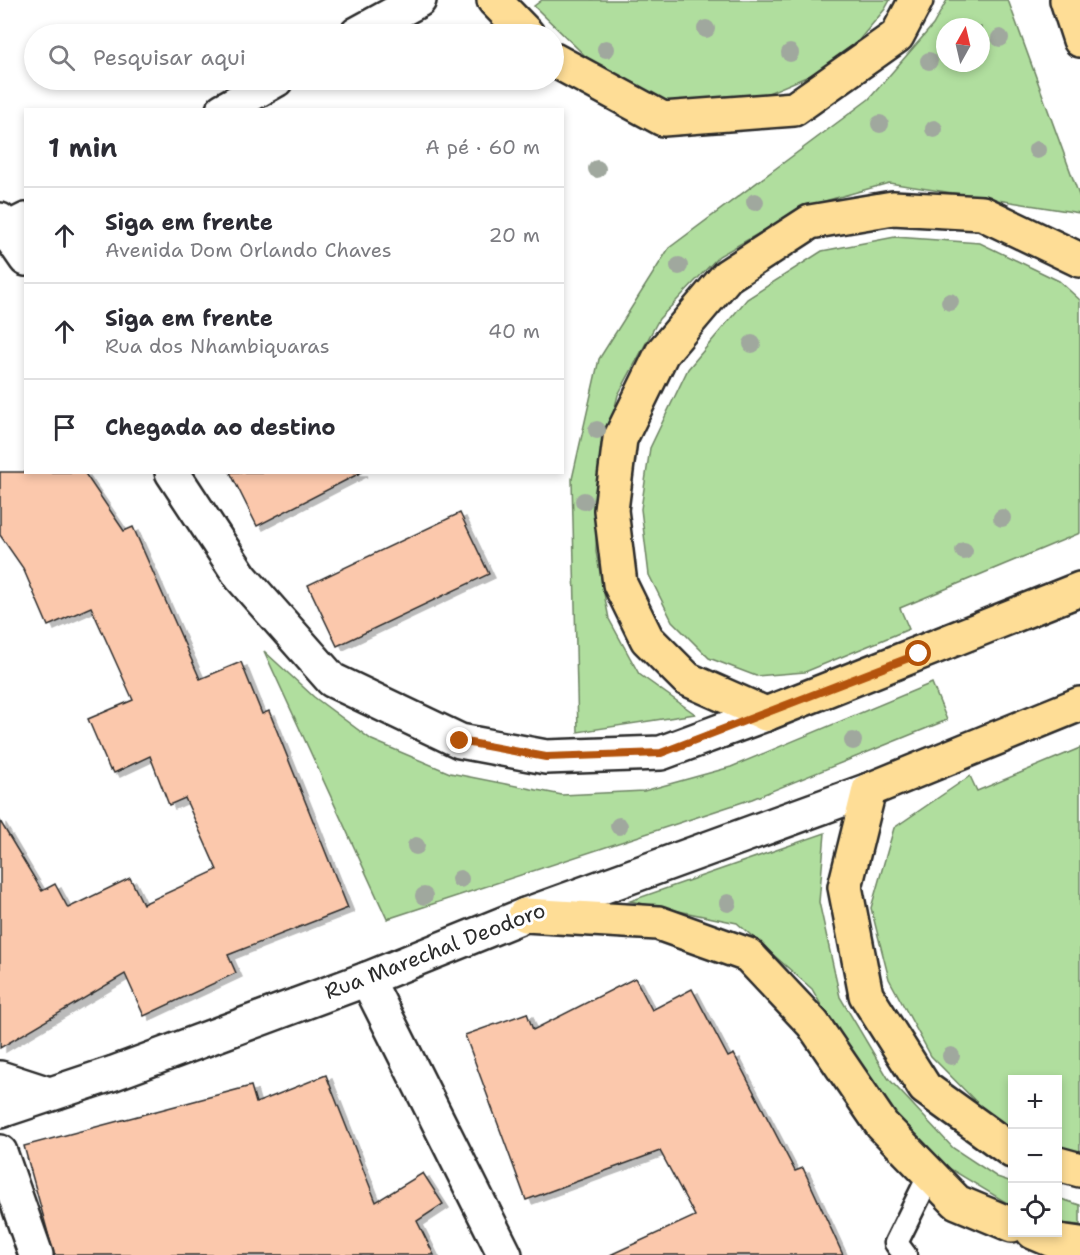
<!DOCTYPE html>
<html lang="pt">
<meta charset="utf-8">
<style>
body{margin:0;font-family:"Shantell Sans",sans-serif;background:#f7f7f7;color:#2b2b33}
.controls{position:absolute;right:18px;bottom:18px;display:grid;overflow:hidden;border-radius:0px;box-shadow:0 3px 9px #0003}
.controls button{width:54px;height:54px;display:grid;place-items:center;padding:0;border:0;border-bottom:2px solid #e1e1e2;background:#fff;color:#2b2b33;font:30px sans-serif}
.compass{position:absolute;left:936px;top:18px;width:54px;height:54px;border-radius:50%;background:#fff;box-shadow:0 3px 9px #0003;rotate:8deg}
.stop{position:absolute;width:18px;height:18px;margin:-14px;border:4px solid #b45309;border-radius:50%;background:#fff}
.stop.end{background:#b45309;border-color:#fff;box-shadow:0 2px 6px #0008}
.list{margin:0;padding:0;list-style:none}
h2{display:flex;justify-content:space-between;align-items:center;height:78px;margin:0;padding:0 24px;font-size:26px}
h2 small{font-size:20px;font-weight:400;color:#7c7c81}
.list li{display:grid;grid-template-columns:39px 1fr auto;gap:18px;align-items:center;box-sizing:border-box;height:96px;padding:0 24px;border-top:2px solid #e1e1e2}
.list b{display:block;font-size:22px;white-space:nowrap}
.list p{margin:0;font-size:20px;white-space:nowrap;color:#7c7c81}
.list em{font-size:20px;font-style:normal;color:#7c7c81}
.icon{flex:none;width:33px;height:33px;fill:none;stroke:currentColor;stroke-width:2;stroke-linecap:round;stroke-linejoin:round}
.map{position:relative;flex:none;width:1080px;height:1255px;overflow:hidden}
.search{position:absolute;background:#fff;box-shadow:0 3px 9px #0003;left:24px;top:24px;width:540px;height:66px;display:flex;align-items:center;gap:15px;box-sizing:border-box;padding:0 21px;border-radius:33px;color:#7c7c81;font-size:22px}
.panel{position:absolute;background:#fff;box-shadow:0 3px 9px #0003;left:24px;top:108px;width:540px;height:366px;border-radius:0px}
.map>svg:first-child{display:block}
.green{fill:#b0de9e;stroke:#6e8464;stroke-width:1.5;fill-rule:evenodd}
.building{fill:#fbc8ac;stroke:#2b2b2b;stroke-width:1.5;filter:url(#shadow)}
.lines{fill:none;stroke-linecap:round;stroke-linejoin:round}
.service-casing{stroke:#2b2b2b;stroke-width:27}
.minor-casing{stroke:#2b2b2b;stroke-width:38}
.secondary-casing{stroke:#2b2b2b;stroke-width:38}
.primary-casing{stroke:#2b2b2b;stroke-width:38}
.trunk-casing{stroke:#2b2b2b;stroke-width:38}
.service{stroke:#fff;stroke-width:22}
.minor{stroke:#fff;stroke-width:33}
.secondary{stroke:#fff;stroke-width:33}
.primary{stroke:#fedd96;stroke-width:33}
.trunk{stroke:#fedd96;stroke-width:33}
.tree{fill:#a0a89e}
.route{stroke:#b45309;stroke-width:8}
.labels{text-anchor:middle;stroke-width:6;stroke-linejoin:round;paint-order:stroke}
.street-label{font-size:21px;fill:#2b2b2b;stroke:#fff}
</style>
<div class="map">
<svg width="1080" height="1255" viewBox="0 0 1080 1255">
<defs>
<filter id="shadow"><feDropShadow dx="6" dy="4" stdDeviation="0" flood-color="#0004"/></filter>
</defs>
<rect width="100%" height="100%" fill="#fff"/>
<filter id="ink" filterUnits="userSpaceOnUse"><feTurbulence type="fractalNoise" baseFrequency=".0167" numOctaves="2"/><feDisplacementMap in="SourceGraphic" scale="12" xChannelSelector="R" yChannelSelector="G"/><feConvolveMatrix kernelMatrix="1 2 1 2 8 2 1 2 1" color-interpolation-filters="sRGB"/></filter>
<g filter="url(#ink)">
<g class="green">
<polygon points="542,0 890,0 885,9 859,40 823,70 737,106 663,101 613,83 534,6"/>
<path d="M 947,0 L 1008,0 L 1080,198 L 1080,213 L 889,183 L 807,206 L 719,256 L 659,319 L 618,395 L 598,472 L 596,552 L 609,619 L 639,674 L 695,714 L 578,732 L 572,479 L 599,359 L 669,248 L 869,99 L 933,25 ZM 945,27 L 981,27 L 981,63 L 945,63 Z"/>
<polygon points="895,237 980,243 1059,281 1080,300 1080,533 900,608 909,629 805,672 756,676 709,658 672,621 649,575 641,509 650,448 688,369 747,299 822,251"/>
<polygon points="264,651 314,697 372,740 450,773 562,795 644,791 731,767 932,683 947,720 752,799 387,919"/>
<polygon points="1080,748 1080,1158 1058,1151 1058,1080 1012,1080 1012,1129 994,1120 931,1056 889,979 871,908 894,828 970,776 977,791"/>
<polygon points="825,833 819,902 840,997 888,1078 953,1148 997,1177 1012,1182 1012,1206 942,1164 860,1075 812,989 737,923 630,901"/>
<polygon points="1058,1198 1080,1205 1080,1225 1058,1223"/>
</g>
<g class="building">
<polygon points="0,472 84,472 124,531 133,527 200,679 241,662 262,714 269,711 348,908 228,955 236,973 144,1016 125,974 0,1048 0,821 42,891 55,884 68,908 130,878 143,904 217,870 185,798 169,805 150,756 114,773 112,769 110,770 88,719 133,700 91,607 48,626 23,568 0,535"/>
<polygon points="230,472 362,472 257,526"/>
<polygon points="460,513 489,574 337,646 308,585"/>
<polygon points="635,978 652,1010 692,989 728,1057 734,1054 795,1171 803,1168 843,1255 610,1255 695,1216 660,1151 526,1200 465,1035 527,1013 533,1030"/>
<polygon points="326,1075 376,1202 423,1173 443,1204 417,1221 434,1255 54,1255 24,1146 251,1086 256,1103"/>
</g>
<g class="lines">
<defs>
<polyline id="service" points="905,1255 896,1243 930,1174"/>
<g id="minor">
<polyline points="357,34 419,0"/>
<polyline points="223,110 276,80"/>
<polyline points="0,220 6,230 26,220"/>
<polyline points="367,979 505,1255"/>
<polyline points="0,1078 49,1094"/>
<polyline points="0,1152 36,1255"/>
</g>
<g id="secondary">
<polyline points="0,234 6,230 26,259"/>
<polyline points="172,472 241,577 332,680 460,741 546,757 661,753 766,714"/>
<polyline points="0,1111 114,1073 367,979 525,915 869,790"/>
</g>
<g id="primary">
<polyline points="766,714 1080,589"/>
<polyline points="869,790 1080,704"/>
</g>
<g id="trunk">
<polyline points="494,0 527,34"/>
<polyline points="1067,0 1080,40"/>
<polyline points="554,60 663,119 794,109 897,36 916,0"/>
<polyline points="766,714 687,679 647,639 620,584 611,510 620,439 662,353 727,276 810,222 893,208 982,213 1080,260"/>
<polyline points="869,790 845,887 866,995 925,1088 1012,1151"/>
<polyline points="525,915 658,923 748,955 813,1024 882,1125 957,1202 1012,1225"/>
<polyline points="1058,1164 1080,1170"/>
<polyline points="1033,1232 1052,1240 1080,1244"/>
</g>
</defs>
<use href="#service" class="service-casing"/>
<use href="#minor" class="minor-casing"/>
<use href="#secondary" class="secondary-casing"/>
<use href="#primary" class="primary-casing"/>
<use href="#trunk" class="trunk-casing"/>
<use href="#service" class="service"/>
<use href="#minor" class="minor"/>
<use href="#secondary" class="secondary"/>
<use href="#primary" class="primary"/>
<use href="#trunk" class="trunk"/>
</g>
<g class="tree">
<circle cx="706" cy="29" r="9"/>
<circle cx="1000" cy="38" r="9"/>
<circle cx="606" cy="49" r="9"/>
<circle cx="790" cy="53" r="9"/>
<circle cx="929" cy="61" r="9"/>
<circle cx="880" cy="124" r="9"/>
<circle cx="934" cy="129" r="9"/>
<circle cx="1037" cy="150" r="9"/>
<circle cx="597" cy="169" r="9"/>
<circle cx="755" cy="202" r="9"/>
<circle cx="679" cy="266" r="9"/>
<circle cx="950" cy="302" r="9"/>
<circle cx="752" cy="344" r="9"/>
<circle cx="597" cy="430" r="9"/>
<circle cx="584" cy="501" r="9"/>
<circle cx="1002" cy="518" r="9"/>
<circle cx="964" cy="551" r="9"/>
<circle cx="853" cy="741" r="9"/>
<circle cx="619" cy="826" r="9"/>
<circle cx="416" cy="846" r="9"/>
<circle cx="460" cy="879" r="9"/>
<circle cx="424" cy="896" r="9"/>
<circle cx="728" cy="903" r="9"/>
<circle cx="951" cy="1056" r="9"/>
</g>
</g>
<g class="lines" filter="url(#ink)">
<polyline class="route" points="460,741 546,757 661,753 919,654"/>
</g>
<g class="labels">
<g class="street-label">
<text transform="translate(435 951) rotate(-21)" y="7">Rua Marechal Deodoro</text>
</g>
</g>
</svg>
<div class="controls">
<button>+</button>
<button>−</button>
<button><svg class="icon" aria-label="locate" viewBox="0 0 24 24"><circle cx="12" cy="12" r="6"/><path d="M12 2v4M12 18v4M2 12h4M18 12h4"/></svg></button>
</div>
<svg class="compass" viewBox="-18 -18 36 36"><path d="M0-13l5 13h-10z" fill="#e53935"/><path d="M0 13l5-13h-10z" fill="#7c7c81"/></svg>
<div class="stop" style="left:919px;top:654px"></div>
<div class="stop end" style="left:460px;top:741px"></div>
<div class="search"><svg class="icon" aria-label="search" viewBox="0 0 24 24"><circle cx="10" cy="10" r="6"/><path d="M15 15l6 6"/></svg>Pesquisar aqui</div>
<section class="panel">
<h2>1 min<small>A pé · 60 m</small></h2>
<ul class="list">
<li><svg class="icon" aria-label="ahead" viewBox="0 0 24 24"><path d="M12 20V5M6 11l6-6 6 6"/></svg><div><b>Siga em frente</b><p>Avenida Dom Orlando Chaves</p></div><em>20 m</em></li>
<li><svg class="icon" aria-label="ahead" viewBox="0 0 24 24"><path d="M12 20V5M6 11l6-6 6 6"/></svg><div><b>Siga em frente</b><p>Rua dos Nhambiquaras</p></div><em>40 m</em></li>
<li><svg class="icon" aria-label="arrive" viewBox="0 0 24 24"><path d="M6 21V4h12l-3 4 3 4H6"/></svg><div><b>Chegada ao destino</b></div></li>
</ul>
</section>
</div>
